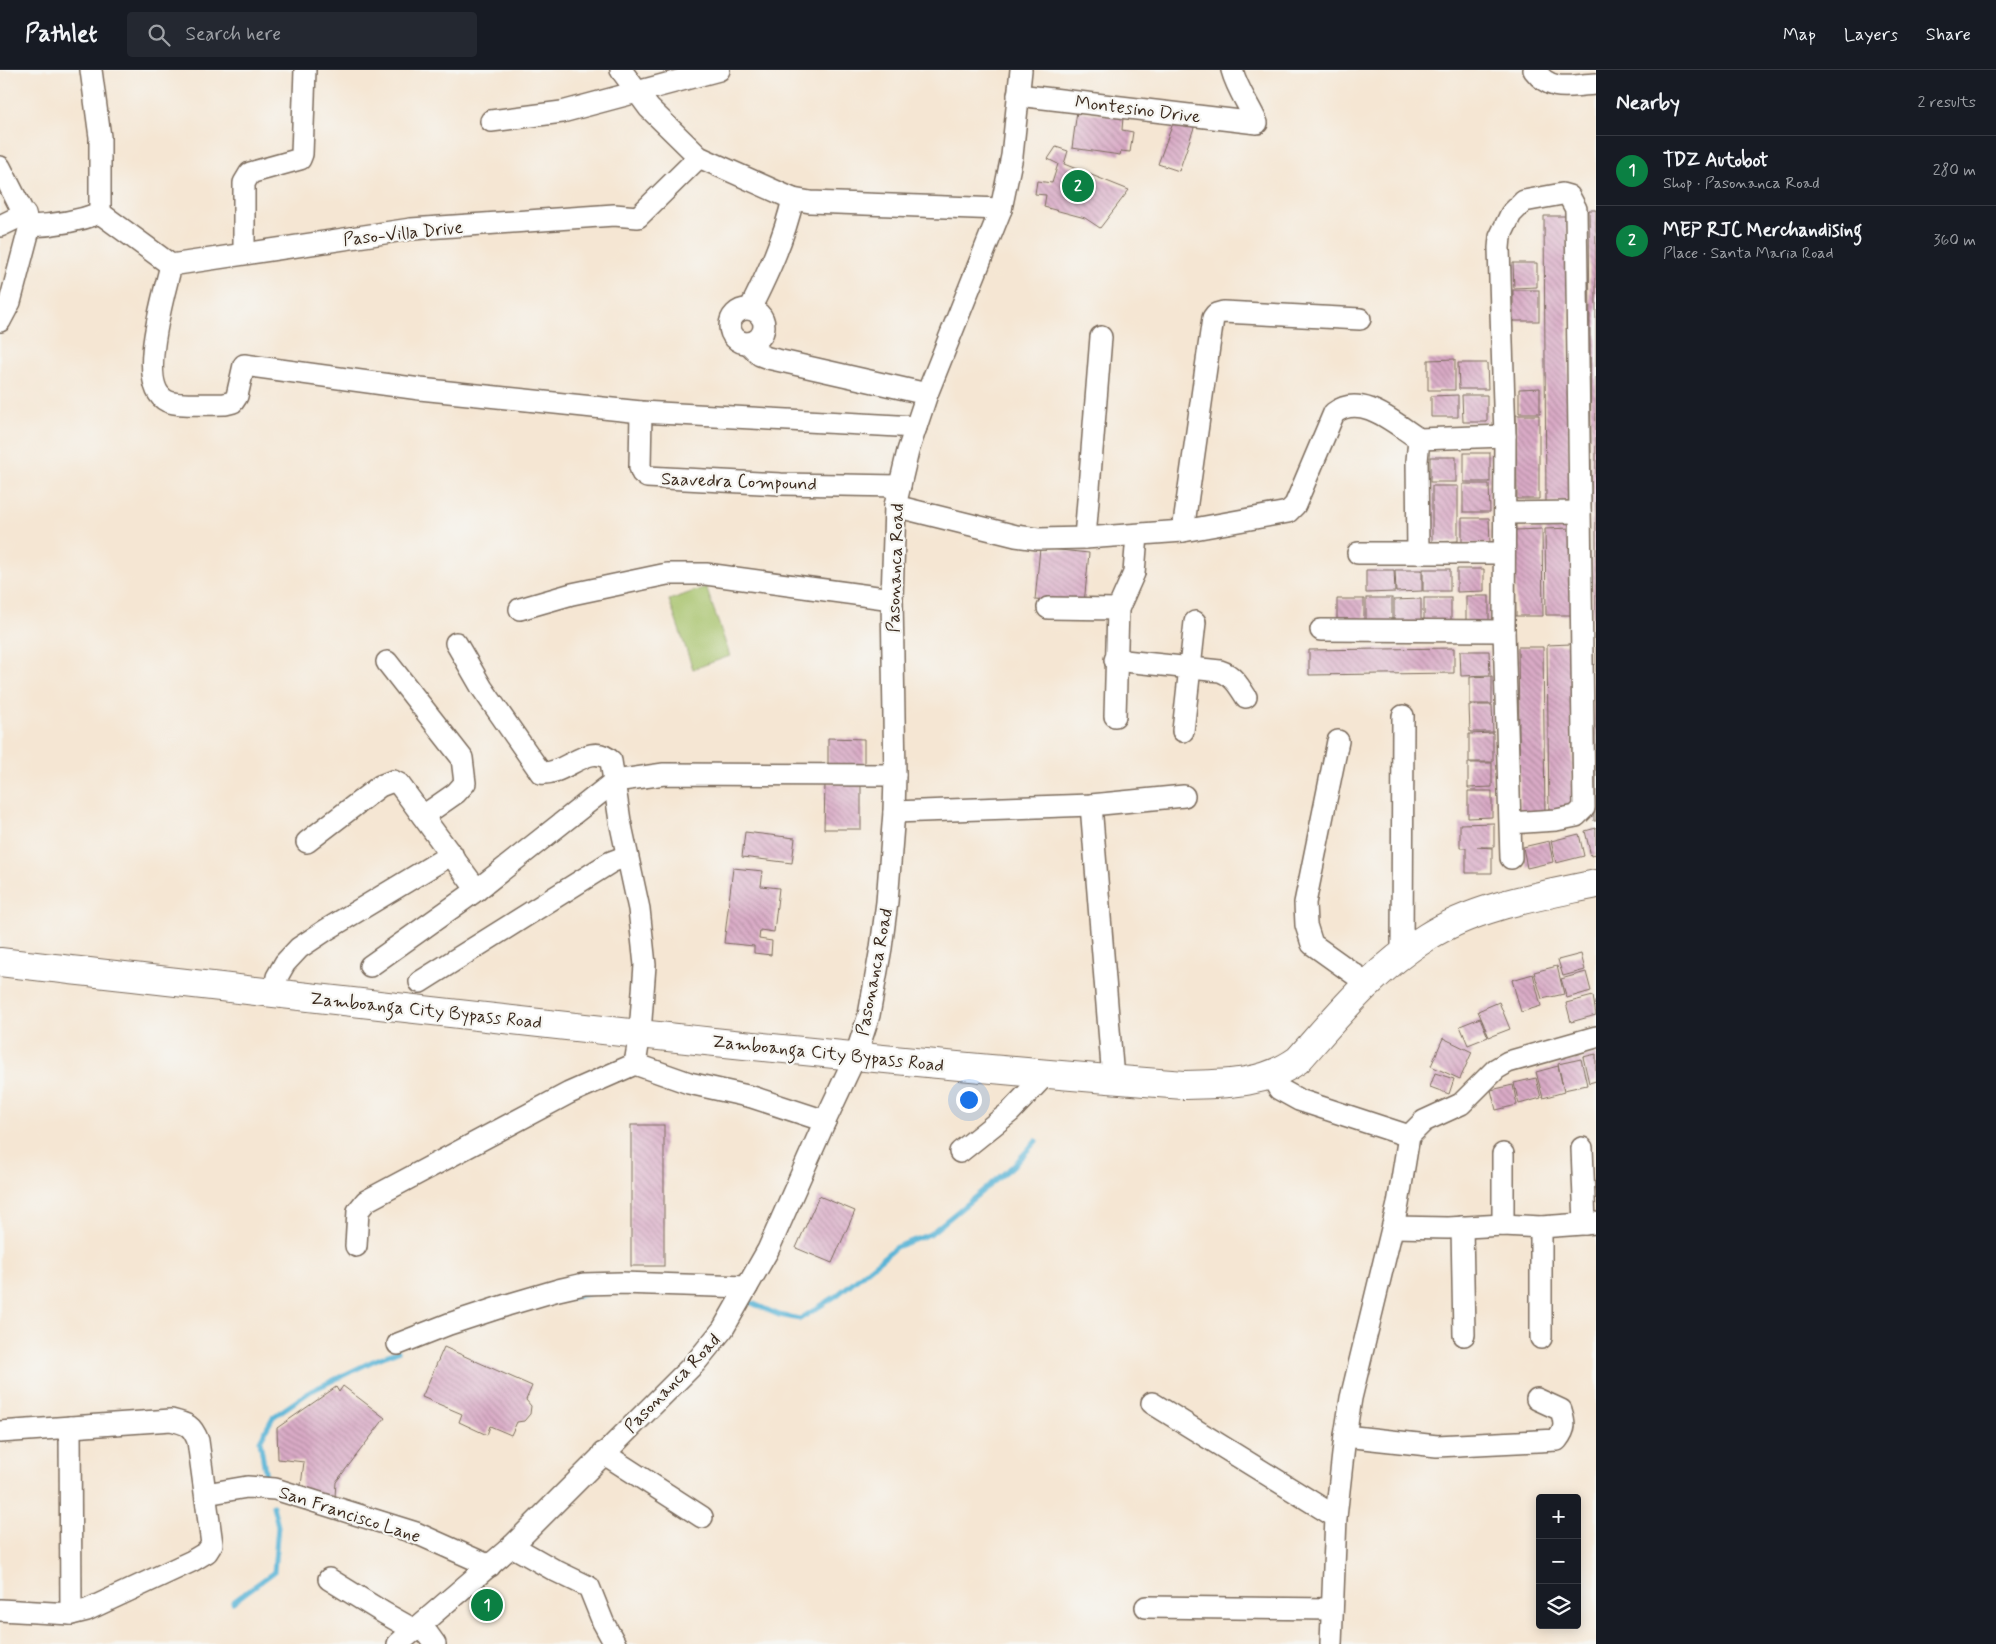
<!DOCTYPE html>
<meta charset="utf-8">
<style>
body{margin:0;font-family:Mynerve,sans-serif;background:#242831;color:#f1f3f6}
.controls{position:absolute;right:15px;bottom:15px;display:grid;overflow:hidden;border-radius:5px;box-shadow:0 2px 12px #0003}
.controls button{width:45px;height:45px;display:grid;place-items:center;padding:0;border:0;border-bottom:1px solid #363941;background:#171b24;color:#f1f3f6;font:25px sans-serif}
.you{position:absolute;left:968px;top:1029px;width:18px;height:18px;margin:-12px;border:4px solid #fff;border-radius:50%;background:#1a73e8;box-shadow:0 0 0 8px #1a73e833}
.badge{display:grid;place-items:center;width:32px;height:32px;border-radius:50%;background:#0b8043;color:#fff;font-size:16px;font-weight:700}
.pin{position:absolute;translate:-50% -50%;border:2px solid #fff;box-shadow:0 1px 5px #0006}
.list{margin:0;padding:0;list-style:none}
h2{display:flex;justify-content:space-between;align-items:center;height:65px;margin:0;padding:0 20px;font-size:21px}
h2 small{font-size:16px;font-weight:400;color:#9ea1a6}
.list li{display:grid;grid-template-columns:32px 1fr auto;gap:15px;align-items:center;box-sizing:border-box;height:70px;padding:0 20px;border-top:1px solid #363941}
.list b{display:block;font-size:19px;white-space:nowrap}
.list p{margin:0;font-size:16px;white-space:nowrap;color:#9ea1a6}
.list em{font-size:16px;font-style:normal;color:#9ea1a6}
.icon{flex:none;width:28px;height:28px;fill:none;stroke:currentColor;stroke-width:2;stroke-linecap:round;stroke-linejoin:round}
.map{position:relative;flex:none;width:1596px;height:1574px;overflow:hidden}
header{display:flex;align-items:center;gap:30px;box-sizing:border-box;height:70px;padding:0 25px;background:#171b24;border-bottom:1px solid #363941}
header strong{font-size:24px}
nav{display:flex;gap:28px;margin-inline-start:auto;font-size:18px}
.search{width:350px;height:45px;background:#242831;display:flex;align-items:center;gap:12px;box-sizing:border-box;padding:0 18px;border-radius:5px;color:#9ea1a6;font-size:19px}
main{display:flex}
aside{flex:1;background:#171b24}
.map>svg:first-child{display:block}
.grass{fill:#a5c168;stroke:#707643}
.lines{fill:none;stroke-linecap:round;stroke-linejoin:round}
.stream{stroke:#59b4d6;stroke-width:5}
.building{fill:url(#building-back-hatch)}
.minor-casing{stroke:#7c6c5d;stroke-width:24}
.major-casing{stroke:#7c6c5d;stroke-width:30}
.minor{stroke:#fff;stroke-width:21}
.major{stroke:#fff;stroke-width:28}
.labels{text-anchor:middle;stroke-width:4.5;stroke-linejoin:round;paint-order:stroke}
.street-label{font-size:18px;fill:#3b2a1e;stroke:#f6f6f2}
</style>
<header>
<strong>Pathlet</strong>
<div class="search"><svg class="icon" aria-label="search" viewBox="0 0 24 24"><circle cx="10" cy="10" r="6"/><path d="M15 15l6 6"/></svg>Search here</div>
<nav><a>Map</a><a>Layers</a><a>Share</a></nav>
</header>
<main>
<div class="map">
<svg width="1596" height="1574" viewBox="0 0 1596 1574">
<defs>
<pattern id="building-back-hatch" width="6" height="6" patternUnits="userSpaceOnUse" patternTransform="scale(1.25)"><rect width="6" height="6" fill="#d9aac6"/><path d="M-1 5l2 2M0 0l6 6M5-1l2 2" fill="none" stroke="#b18ba0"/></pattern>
</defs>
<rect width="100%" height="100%" fill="#f6f6f2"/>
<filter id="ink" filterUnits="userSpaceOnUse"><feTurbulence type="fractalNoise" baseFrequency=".02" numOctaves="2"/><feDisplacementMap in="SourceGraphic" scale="10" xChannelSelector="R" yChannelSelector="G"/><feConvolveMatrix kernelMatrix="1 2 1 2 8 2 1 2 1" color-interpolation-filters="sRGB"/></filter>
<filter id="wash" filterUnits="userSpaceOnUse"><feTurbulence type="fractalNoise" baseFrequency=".0096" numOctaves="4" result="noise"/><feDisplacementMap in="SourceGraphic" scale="20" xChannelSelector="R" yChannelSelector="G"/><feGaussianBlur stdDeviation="1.12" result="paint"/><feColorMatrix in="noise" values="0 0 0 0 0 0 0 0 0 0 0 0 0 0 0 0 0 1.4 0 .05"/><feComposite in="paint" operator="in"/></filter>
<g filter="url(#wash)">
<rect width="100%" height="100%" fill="#f5e6d3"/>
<polygon class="grass" points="706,517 730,586 693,599 669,530"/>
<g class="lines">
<g class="stream">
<polyline points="560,1230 591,1223"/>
<polyline points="747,1231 779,1245 800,1249 836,1226 896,1177 930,1164 1013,1096 1036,1071"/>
<polyline points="267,1413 260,1371 273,1347 311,1321 373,1291 398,1281"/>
<polyline points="233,1532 274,1502 278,1456 273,1436"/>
</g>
</g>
<g id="blocks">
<g class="building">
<polygon points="1077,41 1123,47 1122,60 1133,62 1130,82 1121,81 1120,85 1072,78"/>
<polygon points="1176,45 1196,52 1179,101 1158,94"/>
<polygon points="1056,77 1068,81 1064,94 1129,120 1100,158 1085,148 1044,137 1046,125 1035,124 1037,111 1052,113 1058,94 1048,89"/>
<polygon points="1589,140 1596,140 1596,751 1594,751"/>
<polygon points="1544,146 1567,146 1569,405 1572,405 1572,431 1546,432"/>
<polygon points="1513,193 1537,193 1537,217 1514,218"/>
<rect x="1513" y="220" width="26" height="31"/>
<polygon points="1455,289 1455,320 1428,320 1428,290"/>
<polygon points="1458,293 1487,293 1488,319 1459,319"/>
<polygon points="1540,318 1540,343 1519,343 1519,319"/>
<polygon points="1458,325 1458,347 1431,347 1431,326"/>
<polygon points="1462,325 1487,325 1487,352 1463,352"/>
<polygon points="1516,345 1539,345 1539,429 1517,429"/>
<rect x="1464" y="383" width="26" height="29"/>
<rect x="1430" y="387" width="26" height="25"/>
<polygon points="1463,414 1489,414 1490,442 1463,442"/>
<polygon points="1432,416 1458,416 1458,471 1432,472"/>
<polygon points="1462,448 1489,448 1490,474 1462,474"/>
<polygon points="1572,458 1573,545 1546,545 1545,459"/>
<polygon points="1542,459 1543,546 1516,546 1515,460"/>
<polygon points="1040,478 1089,483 1084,534 1035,530"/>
<rect x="1423" y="499" width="27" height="22"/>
<polygon points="1457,499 1484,499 1484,521 1457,522"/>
<polygon points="1366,500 1394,500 1395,522 1366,523"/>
<polygon points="1395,500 1422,500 1422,521 1396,522"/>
<rect x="1466" y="526" width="23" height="31"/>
<rect x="1366" y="528" width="26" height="26"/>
<rect x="1424" y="528" width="27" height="25"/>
<polygon points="1337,529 1364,529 1364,553 1337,554"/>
<polygon points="1421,529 1421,553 1394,554 1394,530"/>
<polygon points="1571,574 1573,744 1549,744 1547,575"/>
<polygon points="1518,577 1543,577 1545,745 1520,745"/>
<polygon points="1454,578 1454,603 1309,605 1309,580"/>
<polygon points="1460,581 1489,581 1490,605 1461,606"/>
<polygon points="1492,606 1492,634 1470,634 1470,607"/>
<polygon points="1469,635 1492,635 1493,662 1470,662"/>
<polygon points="1493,663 1493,692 1469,692 1469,664"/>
<polygon points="828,668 864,669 864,703 828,703"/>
<polygon points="1468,693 1492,693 1492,717 1468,718"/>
<polygon points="825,713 861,714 861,759 824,759"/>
<polygon points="1468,721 1492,721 1492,747 1468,748"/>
<polygon points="1494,753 1494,777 1477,777 1492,778 1492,803 1466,803 1466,778 1460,778 1460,754"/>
<polygon points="1596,758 1596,785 1591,786 1585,761"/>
<polygon points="745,762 795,768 792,793 742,787"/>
<polygon points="1579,764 1584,786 1556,793 1551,771"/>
<polygon points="1549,771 1553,792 1527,798 1523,777"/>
<polygon points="733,798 763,801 761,816 779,818 774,862 760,860 759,869 772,871 771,885 754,883 754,876 724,873"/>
<polygon points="1581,884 1585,900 1563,906 1558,890"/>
<polygon points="1557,896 1564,924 1542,929 1534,902"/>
<polygon points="1586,902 1591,921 1567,928 1561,909"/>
<polygon points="1533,904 1541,936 1521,942 1512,910"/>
<polygon points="1593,926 1596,945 1571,952 1566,933"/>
<polygon points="1499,932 1510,959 1489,967 1478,941"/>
<polygon points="1480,948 1488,967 1468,975 1460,956"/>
<polygon points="1443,968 1472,982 1460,1009 1431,996"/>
<polygon points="1596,984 1596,1011 1589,1013 1583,987"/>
<polygon points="1581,989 1587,1015 1564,1020 1558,994"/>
<polygon points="1558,996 1564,1022 1543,1028 1536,1002"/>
<polygon points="1435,1003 1454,1009 1449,1024 1430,1017"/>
<polygon points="1536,1008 1541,1028 1519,1034 1514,1013"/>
<polygon points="1513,1015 1517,1035 1496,1040 1491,1020"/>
<rect x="631" y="1055" width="33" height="141"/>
<polygon points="819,1126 855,1141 832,1193 796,1178"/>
<polygon points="444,1277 532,1316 526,1330 531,1336 530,1344 524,1351 517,1352 511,1365 490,1356 487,1365 459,1352 462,1344 422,1327"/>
<polygon points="343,1316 385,1348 336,1412 335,1427 300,1423 304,1392 278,1389 277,1358 336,1317 339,1322"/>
</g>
</g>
</g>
<g filter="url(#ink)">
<use href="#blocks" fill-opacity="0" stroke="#7c6c5d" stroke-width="1"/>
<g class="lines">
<defs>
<g id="minor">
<polyline points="91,0 100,67 100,143"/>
<polyline points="621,0 649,38 699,87 793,129 810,132 1001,139"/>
<path d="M 1534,0 C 1552,24 1570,15 1596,14"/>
<path d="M 1018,25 L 1257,53 C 1249,35 1237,19 1232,0"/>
<polyline points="491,51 562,42 719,0"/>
<polyline points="0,97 30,156 10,232 0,251"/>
<polyline points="100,143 171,195 411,159 614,145 638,147 699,87"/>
<polyline points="0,156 25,144"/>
<path d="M 30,156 C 55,155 76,152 100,143"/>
<polyline points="244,183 244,113 250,103 300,89 302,84 305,0"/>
<path d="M 171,195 C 165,222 135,316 167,331 C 176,336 212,334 225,334 L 233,332 L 237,326 L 244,295 L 420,319 L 641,342 L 916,357"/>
<path d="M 750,239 C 768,203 784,169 793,129"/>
<circle cx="747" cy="256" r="17"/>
<polyline points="748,273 760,285 768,288 927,324"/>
<polyline points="641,342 640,397 642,403 647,407 781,414 900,416"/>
<path d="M 895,436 L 1016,466 L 1038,469 L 1085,468 L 1183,461 L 1288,442 L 1295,435 L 1334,343 C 1362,322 1395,354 1419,369"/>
<polyline points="1505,443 1580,442"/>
<polyline points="1183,461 1213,248 1216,244 1223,242 1360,249"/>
<polyline points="1085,468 1101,267"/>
<polyline points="1358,483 1504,483"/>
<polyline points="1418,483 1417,391 1419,369 1505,366"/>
<polyline points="1048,538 1118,539"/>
<polyline points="520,539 572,524 667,504 706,504 892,529"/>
<polyline points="1321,560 1504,561"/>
<path d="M 456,573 L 482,618 L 541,703 C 565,706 590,670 611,691 L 620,751 L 639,839 L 645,895 L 640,963 L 635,994"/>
<path d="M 1115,590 L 1220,601 C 1233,605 1239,616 1246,627"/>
<polyline points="387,592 462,688 465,713 456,723 423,746"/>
<polyline points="1115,646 1118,539 1134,503 1137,465"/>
<polyline points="1183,661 1195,552"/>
<polyline points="1338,671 1305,833 1306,855 1312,874 1368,914"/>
<polyline points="1091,735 1113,1009"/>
<polyline points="894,742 1091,735 1184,726"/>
<polyline points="1511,753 1556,750 1576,746 1584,738 1576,139 1569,126 1562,124 1524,131 1511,144 1500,167 1499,178 1505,366 1504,561 1511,788"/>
<polyline points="307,772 380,716 393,711 399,714 477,820"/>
<polyline points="1402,885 1403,646"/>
<polyline points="370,896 477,820 615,711 664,704 895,705"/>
<polyline points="420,912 611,792 627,786"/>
<polyline points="274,922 277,907 285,893 299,878 326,860 452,784"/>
<polyline points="1271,1006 1279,1019 1299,1030 1409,1066"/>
<polyline points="1582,1078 1585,1154"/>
<polyline points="960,1082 1010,1042 1046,1004"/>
<polyline points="1503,1084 1503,1155"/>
<polyline points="1393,1157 1448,1158 1503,1155 1541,1157 1596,1153"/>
<polyline points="1462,1157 1464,1265"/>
<polyline points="1541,1157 1541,1268"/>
<polyline points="356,1176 358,1141 366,1131 569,1023 635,994 689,1013 752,1027 825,1051"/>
<polyline points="398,1274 449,1254 507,1235 558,1220 584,1214 621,1213 747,1217"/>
<polyline points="1152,1333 1336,1447"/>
<polyline points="70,1357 71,1544"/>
<path d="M 0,1362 L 171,1350 C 187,1354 192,1355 198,1371 L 212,1474 L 207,1482 L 192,1491 L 87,1540 L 71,1544 L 0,1540"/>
<path d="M 1345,1366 L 1437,1376 L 1557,1370 C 1566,1359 1565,1353 1561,1340 L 1537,1329"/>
<polyline points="603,1383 702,1447"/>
<polyline points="206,1424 247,1417 275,1419 416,1463 490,1496"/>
<polyline points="512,1476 556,1501 589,1517 603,1552 615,1574"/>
<polyline points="329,1509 384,1543 416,1561"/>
<polyline points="1146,1537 1332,1539"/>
<polyline points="422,1556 435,1574"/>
<polyline points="398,1574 512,1476 696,1292 723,1259 768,1180 825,1051 856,985 869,945 881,878 887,832 894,742 895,705 892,529 895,436 908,381 927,324 1001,139 1012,86 1021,0"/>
<polyline points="1331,1574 1336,1447 1345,1366 1351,1328 1398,1134 1409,1066 1424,1051 1461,1034 1496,999 1508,992 1596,967"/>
</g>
<path id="major" d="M 0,892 C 394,936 788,985 1184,1015 C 1225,1014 1263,1015 1298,990 C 1337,946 1376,898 1427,867 C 1476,836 1540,826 1596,814"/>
</defs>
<use href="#minor" class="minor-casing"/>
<use href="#major" class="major-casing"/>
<use href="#minor" class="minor"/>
<use href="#major" class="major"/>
</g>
</g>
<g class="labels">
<g class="street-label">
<text transform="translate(1138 39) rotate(7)" y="6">Montesino Drive</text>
<text transform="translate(403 163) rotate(-6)" y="6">Paso-Villa Drive</text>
<text transform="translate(739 411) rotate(2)" y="6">Saavedra Compound</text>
<text transform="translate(895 498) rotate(-88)" y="6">Pasonanca Road</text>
<text transform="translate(874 902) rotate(-79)" y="6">Pasonanca Road</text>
<text transform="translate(426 940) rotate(6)" y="6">Zamboanga City Bypass Road</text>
<text transform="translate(828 983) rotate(6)" y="6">Zamboanga City Bypass Road</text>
<text transform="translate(672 1313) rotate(-46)" y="6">Pasonanca Road</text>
<text transform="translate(350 1444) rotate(18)" y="6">San Francisco Lane</text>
</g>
</g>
</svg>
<div class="controls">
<button>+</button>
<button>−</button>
<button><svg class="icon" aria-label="layers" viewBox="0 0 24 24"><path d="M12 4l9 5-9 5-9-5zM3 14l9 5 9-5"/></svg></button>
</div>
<div class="you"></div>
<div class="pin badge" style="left:487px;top:1535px">1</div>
<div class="pin badge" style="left:1078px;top:116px">2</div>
</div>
<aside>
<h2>Nearby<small>2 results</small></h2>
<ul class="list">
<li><span class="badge">1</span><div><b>TDZ Autobot</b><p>Shop · Pasonanca Road</p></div><em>280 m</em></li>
<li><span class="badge">2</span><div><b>MEP RJC Merchandising</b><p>Place · Santa Maria Road</p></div><em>360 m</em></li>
</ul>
</aside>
</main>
